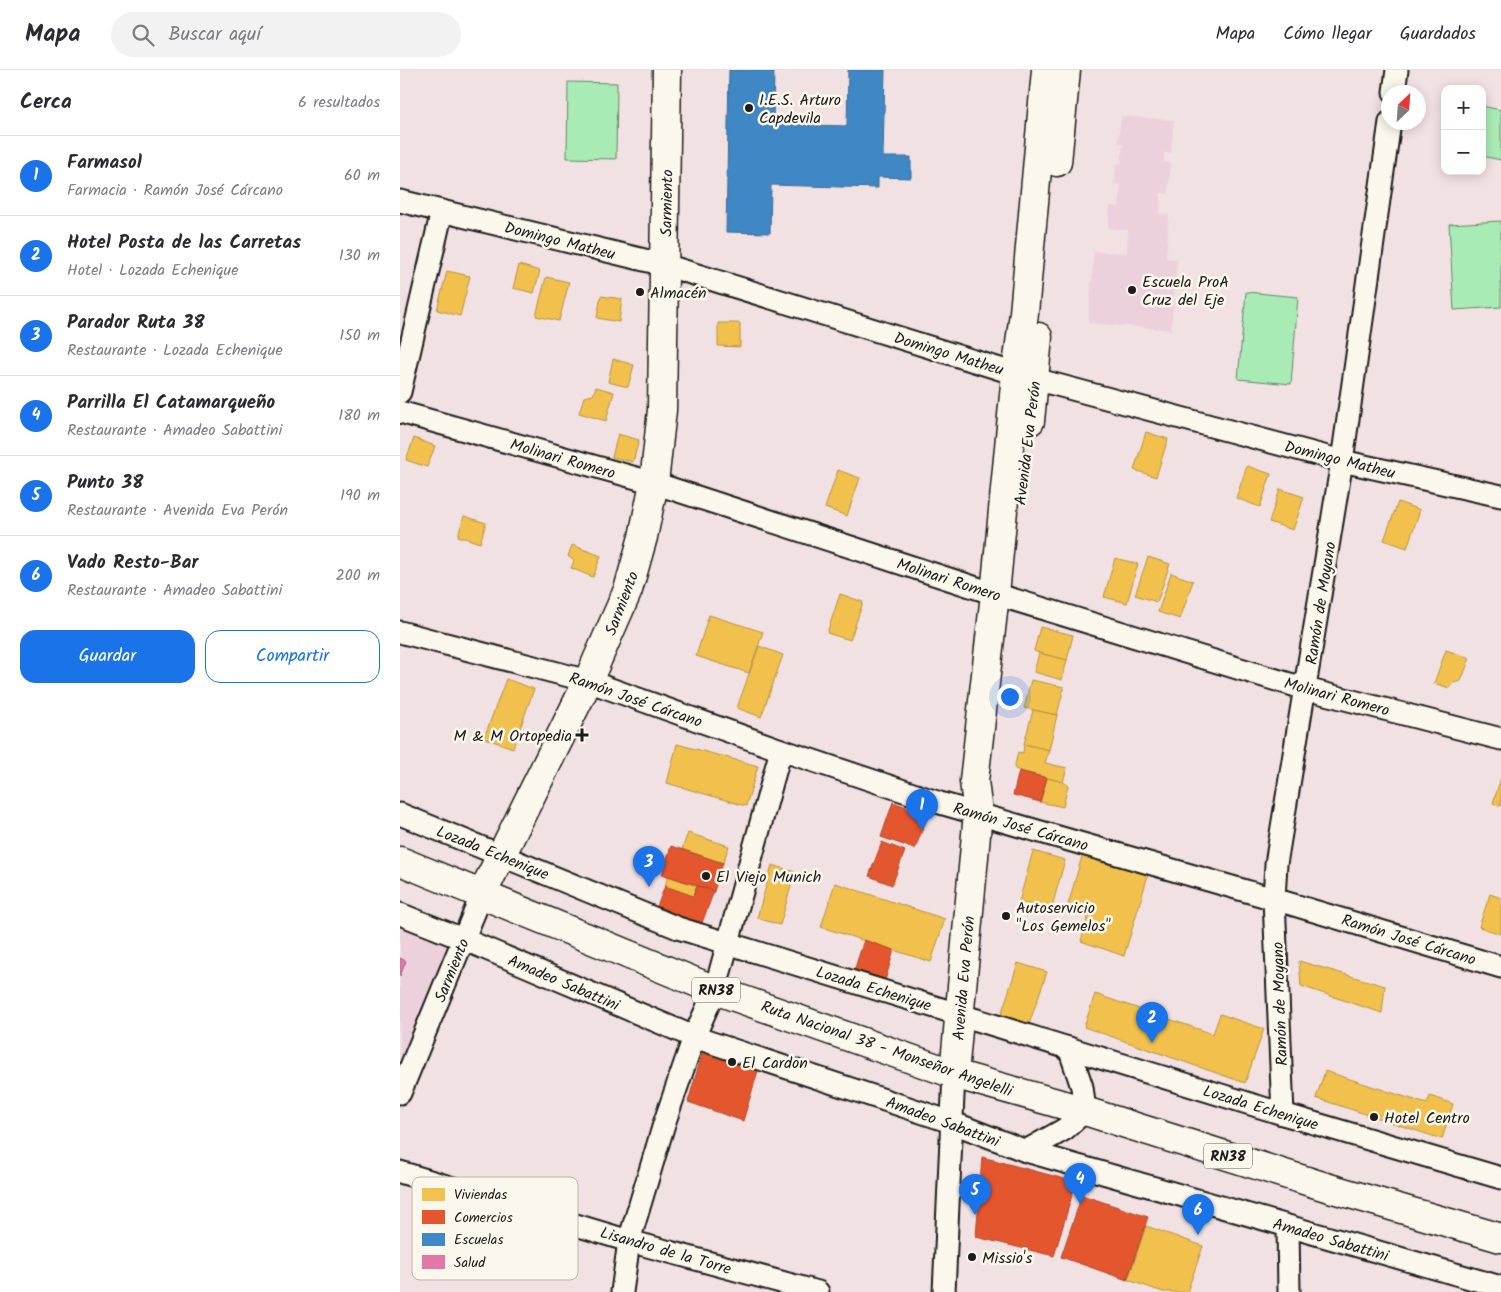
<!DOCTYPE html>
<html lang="es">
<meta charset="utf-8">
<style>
body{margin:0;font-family:Kalam,sans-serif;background:#f2f2f3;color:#2b2b33}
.controls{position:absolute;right:15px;top:15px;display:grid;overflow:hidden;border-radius:10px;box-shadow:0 2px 12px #0003}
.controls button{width:45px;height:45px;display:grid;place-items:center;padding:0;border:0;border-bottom:1px solid #e1e1e2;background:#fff;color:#2b2b33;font:25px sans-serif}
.compass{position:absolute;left:981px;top:15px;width:45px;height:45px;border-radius:50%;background:#fff;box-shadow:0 2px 12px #0003;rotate:25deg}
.you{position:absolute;left:609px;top:626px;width:18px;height:18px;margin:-12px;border:4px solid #fff;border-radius:50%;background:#1a73e8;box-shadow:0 0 0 8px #1a73e833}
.badge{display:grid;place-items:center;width:32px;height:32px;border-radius:50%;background:#1a73e8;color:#fff;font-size:16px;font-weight:700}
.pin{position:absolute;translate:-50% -41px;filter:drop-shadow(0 1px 2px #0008)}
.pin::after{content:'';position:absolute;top:26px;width:18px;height:15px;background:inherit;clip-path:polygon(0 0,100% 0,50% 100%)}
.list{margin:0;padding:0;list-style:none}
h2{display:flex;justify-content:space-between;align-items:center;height:65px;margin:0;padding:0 20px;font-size:21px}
h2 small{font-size:16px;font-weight:400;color:#7c7c81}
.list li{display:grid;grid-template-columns:32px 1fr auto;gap:15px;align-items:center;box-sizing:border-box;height:80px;padding:0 20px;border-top:1px solid #e1e1e2}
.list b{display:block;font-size:19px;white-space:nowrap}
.list p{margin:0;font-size:16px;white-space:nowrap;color:#7c7c81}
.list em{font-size:16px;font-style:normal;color:#7c7c81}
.actions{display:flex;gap:10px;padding:15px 20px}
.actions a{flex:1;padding:11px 0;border:1px solid #1a73e8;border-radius:15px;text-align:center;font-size:18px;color:#1a73e8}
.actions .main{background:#1a73e8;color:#fff}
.icon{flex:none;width:28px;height:28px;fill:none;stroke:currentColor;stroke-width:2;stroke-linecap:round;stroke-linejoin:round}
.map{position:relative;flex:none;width:1101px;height:1222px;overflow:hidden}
header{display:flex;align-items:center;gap:30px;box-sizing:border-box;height:70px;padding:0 25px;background:#fff;border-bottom:1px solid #e1e1e2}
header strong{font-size:24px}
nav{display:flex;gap:28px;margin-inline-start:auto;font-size:18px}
.search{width:350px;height:45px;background:#f2f2f3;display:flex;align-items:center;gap:12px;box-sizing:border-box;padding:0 18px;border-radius:28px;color:#7c7c81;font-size:19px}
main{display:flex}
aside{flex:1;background:#fff}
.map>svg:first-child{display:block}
.built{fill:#ecd1dc}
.green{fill:#a9ebb4;stroke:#628468}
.homes{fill:#f2c14e;stroke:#b2903f}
.shops{fill:#e4572e;stroke:#a84529}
.schools{fill:#3f88c5;stroke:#346892}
.health{fill:#e377a8;stroke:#a75c7e}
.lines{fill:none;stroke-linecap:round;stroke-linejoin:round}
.minor-casing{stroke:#1c1c1c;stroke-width:25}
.major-casing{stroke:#1c1c1c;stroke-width:31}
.highway-casing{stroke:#1c1c1c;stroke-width:31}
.minor{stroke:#fbf7ec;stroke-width:21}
.major{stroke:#fbf7ec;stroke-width:28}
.highway{stroke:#fbf7ec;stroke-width:28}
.poi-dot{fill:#1c1c1c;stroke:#fbf7ec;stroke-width:2}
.labels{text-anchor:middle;stroke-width:5;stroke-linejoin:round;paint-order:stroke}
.shield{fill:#fbf7ec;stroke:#5f5e5a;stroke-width:1}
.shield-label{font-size:15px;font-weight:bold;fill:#1c1c1c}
.poi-label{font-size:16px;fill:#1c1c1c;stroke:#fbf7ec;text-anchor:start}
.street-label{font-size:16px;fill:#1c1c1c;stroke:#fbf7ec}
.key{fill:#fbf7ec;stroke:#b8b5ae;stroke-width:1}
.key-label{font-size:14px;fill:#1c1c1c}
</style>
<header>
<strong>Mapa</strong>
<div class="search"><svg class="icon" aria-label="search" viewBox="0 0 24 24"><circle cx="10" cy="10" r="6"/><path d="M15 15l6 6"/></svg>Buscar aquí</div>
<nav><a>Mapa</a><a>Cómo llegar</a><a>Guardados</a></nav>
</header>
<main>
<aside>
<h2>Cerca<small>6 resultados</small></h2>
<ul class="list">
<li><span class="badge">1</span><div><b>Farmasol</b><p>Farmacia · Ramón José Cárcano</p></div><em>60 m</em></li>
<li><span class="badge">2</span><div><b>Hotel Posta de las Carretas</b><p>Hotel · Lozada Echenique</p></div><em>130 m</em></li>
<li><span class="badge">3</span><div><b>Parador Ruta 38</b><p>Restaurante · Lozada Echenique</p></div><em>150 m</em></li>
<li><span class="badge">4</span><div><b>Parrilla El Catamarqueño</b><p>Restaurante · Amadeo Sabattini</p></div><em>180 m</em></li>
<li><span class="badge">5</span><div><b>Punto 38</b><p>Restaurante · Avenida Eva Perón</p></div><em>190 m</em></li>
<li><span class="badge">6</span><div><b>Vado Resto-Bar</b><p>Restaurante · Amadeo Sabattini</p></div><em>200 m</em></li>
</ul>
<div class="actions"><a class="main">Guardar</a><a>Compartir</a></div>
</aside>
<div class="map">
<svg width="1101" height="1222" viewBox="0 0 1101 1222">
<rect width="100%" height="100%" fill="#f2e1e3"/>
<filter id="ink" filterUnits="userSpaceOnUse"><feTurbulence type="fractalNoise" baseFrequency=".02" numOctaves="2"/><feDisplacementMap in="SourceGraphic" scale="10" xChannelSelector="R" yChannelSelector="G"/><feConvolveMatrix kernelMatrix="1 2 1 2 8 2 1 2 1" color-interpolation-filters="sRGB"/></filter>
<g filter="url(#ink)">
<g class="built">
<polygon points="721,46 774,50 771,83 764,83 764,92 771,93 768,124 761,123 760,144 769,145 766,188 777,189 771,260 688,253 694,181 727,183 728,160 708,158 710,136 719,137 721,115 714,114 716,94 721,93 723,74 718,73"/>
<polygon points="0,846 63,869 0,1011"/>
</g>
<g class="green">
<polygon points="168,12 217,13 216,89 167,88"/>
<polygon points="1082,36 1101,40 1101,90 1082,86"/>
<polygon points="1101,151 1101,237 1054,240 1049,154"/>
<polygon points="846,222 898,227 891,314 838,309"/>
</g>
<g class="homes">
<polygon points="119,195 140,201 134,223 113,218"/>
<polygon points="47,201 70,206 60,246 37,240"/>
<polygon points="146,207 169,212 159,251 136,246"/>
<polygon points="201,226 222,229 219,252 197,248"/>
<polygon points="318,253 340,253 340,277 318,276"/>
<polygon points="213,289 234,295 228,317 208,312"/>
<polygon points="196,317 214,322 206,351 179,343 184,327 193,325"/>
<polygon points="746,362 768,369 756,407 734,400"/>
<polygon points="218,364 239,370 233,392 212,387"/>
<polygon points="14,368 35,376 27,397 6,390"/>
<polygon points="847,396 871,404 860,437 836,428"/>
<polygon points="438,400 460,408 447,446 425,438"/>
<polygon points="880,419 904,427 893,460 869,452"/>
<polygon points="998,432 1020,440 1007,478 984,470"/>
<polygon points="64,446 86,453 80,473 58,466"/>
<polygon points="172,475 201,486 193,507 171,498 174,491 168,486"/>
<polygon points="748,487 770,494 757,532 735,525"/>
<polygon points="715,488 738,494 727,533 704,527"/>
<polygon points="771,503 793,511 780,549 758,542"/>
<polygon points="440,524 463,532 450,570 427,563"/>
<polygon points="309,545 363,562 349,603 296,586"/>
<polygon points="640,557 673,565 667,590 639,583 634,581"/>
<polygon points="359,576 383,585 361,647 337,638"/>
<polygon points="1046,580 1070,588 1061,611 1053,613 1049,618 1034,613"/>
<polygon points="639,583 667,590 662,610 634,602"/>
<polygon points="106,609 134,619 113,678 84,668"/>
<polygon points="631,610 664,617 657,645 624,638"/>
<polygon points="633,640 657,645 649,680 624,674"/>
<polygon points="277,674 358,696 346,736 267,713"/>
<polygon points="624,674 649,680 645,693 667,698 663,712 619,701 614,698 618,682 623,683"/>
<polygon points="647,708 663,712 668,715 663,737 640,732"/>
<polygon points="1101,708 1101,736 1093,733"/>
<polygon points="288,763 329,776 323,793 282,779"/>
<polygon points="633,781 665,790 651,840 619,832"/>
<polygon points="683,783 749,802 724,886 681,871 689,843 668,835"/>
<polygon points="372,795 395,802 380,855 357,848"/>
<polygon points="268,806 297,816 293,826 265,816"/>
<polygon points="435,813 545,849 531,892 421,857"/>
<polygon points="1090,824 1101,828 1101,864 1079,857"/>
<polygon points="899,891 985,916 982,943 901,916"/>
<polygon points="618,893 647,902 629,954 601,945"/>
<polygon points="695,924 813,964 820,944 864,959 845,1013 684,957"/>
<polygon points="925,1001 1027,1034 1030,1026 1053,1034 1042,1069 916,1028"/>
<polygon points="746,1156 803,1176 787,1222 763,1222 728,1210"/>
</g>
<g class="shops">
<polygon points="619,701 647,708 640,732 613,725"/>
<polygon points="493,732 528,745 515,779 481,767"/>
<polygon points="482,772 505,781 492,815 469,806"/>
<polygon points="271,776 323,793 314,821 262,804"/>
<polygon points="265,816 293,826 297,816 314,821 300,858 255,842"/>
<polygon points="464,870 494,880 484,914 453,904"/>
<polygon points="303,981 358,1001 343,1051 288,1032"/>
<polygon points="582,1087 676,1112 654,1186 576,1167"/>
<polygon points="682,1125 748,1147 727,1210 661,1187"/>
</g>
<polygon class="schools" points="329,0 374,0 373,54 447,56 448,0 485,0 483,87 511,87 511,108 478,107 478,118 371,115 370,163 326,162"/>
<polygon class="health" points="0,888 6,891 0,906"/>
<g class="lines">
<defs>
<g id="minor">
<polyline points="994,22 997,0"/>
<polyline points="0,131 265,195 616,304 942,391 1101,426"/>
<polyline points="0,322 42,141"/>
<polyline points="0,342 254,413 595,524 906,619 1101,669"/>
<polyline points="0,562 188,611 381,680 540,733 874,829 1101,897"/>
<polyline points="0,744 278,858 883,1044 1101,1108"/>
<polyline points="0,844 63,869 294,967 551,1052 626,1081 1101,1217"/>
<polyline points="0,1023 82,824"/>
<polyline points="883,1044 874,829 876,794 942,391 990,52"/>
<polyline points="626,1081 665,1059 685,1041 682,1017 669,978"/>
<polyline points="0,1102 229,1171 418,1222"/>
<polyline points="888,1157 889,1222"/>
<polyline points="222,1222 229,1171 264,1054 294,967 315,920 381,680"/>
<polyline points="544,1222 554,1004"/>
</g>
<g id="major">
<polyline points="657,92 666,0"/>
<polyline points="630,351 638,267"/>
<polyline points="82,824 188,611 228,520 243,467 254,413 262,340 267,0"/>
<polyline points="554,1004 578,743 574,711 595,524 616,304 624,243 646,0"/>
</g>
<polyline id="highway" points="0,791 315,920 554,1004 685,1041 926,1117 1101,1168"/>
</defs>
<use href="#minor" class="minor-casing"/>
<use href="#major" class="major-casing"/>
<use href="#highway" class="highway-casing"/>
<use href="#minor" class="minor"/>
<use href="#major" class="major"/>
<use href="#highway" class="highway"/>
</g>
</g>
<g class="poi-dot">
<circle cx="349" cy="38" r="5"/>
<circle cx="732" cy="220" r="5"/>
<circle cx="240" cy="222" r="5"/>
<path d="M179.5 657.5h5v5h5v5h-5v5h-5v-5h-5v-5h5z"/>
<circle cx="306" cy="806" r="5"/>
<circle cx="606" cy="846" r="5"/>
<circle cx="332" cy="992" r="5"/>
<circle cx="974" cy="1047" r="5"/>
<circle cx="572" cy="1187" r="5"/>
</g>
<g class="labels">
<g class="shield">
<rect x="292" y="907.5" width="48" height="25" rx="4"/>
<rect x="804" y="1073.5" width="48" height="25" rx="4"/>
</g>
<g class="shield-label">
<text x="316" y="925">RN38</text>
<text x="828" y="1091">RN38</text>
</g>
<g class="poi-label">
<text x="359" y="35">I.E.S. Arturo<tspan x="359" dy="18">Capdevila</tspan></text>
<text x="742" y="217">Escuela ProA<tspan x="742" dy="18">Cruz del Eje</tspan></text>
<text x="250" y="228">Almacén</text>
<text x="172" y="671" text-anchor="end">M &amp; M Ortopedia</text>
<text x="316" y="812">El Viejo Munich</text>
<text x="616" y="843">Autoservicio<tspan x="616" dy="18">"Los Gemelos"</tspan></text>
<text x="342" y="998">El Cardon</text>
<text x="984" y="1053">Hotel Centro</text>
<text x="582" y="1193">Missio's</text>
</g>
<g class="street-label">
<text transform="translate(266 133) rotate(-89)" y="6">Sarmiento</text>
<text transform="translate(160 170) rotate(14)" y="6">Domingo Matheu</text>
<text transform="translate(549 283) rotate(17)" y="6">Domingo Matheu</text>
<text transform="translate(627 373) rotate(-83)" y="6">Avenida Eva Perón</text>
<text transform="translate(163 388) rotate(16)" y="6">Molinari Romero</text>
<text transform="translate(940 389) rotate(14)" y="6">Domingo Matheu</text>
<text transform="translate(549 509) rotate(18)" y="6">Molinari Romero</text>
<text transform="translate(221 533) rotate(-69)" y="6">Sarmiento</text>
<text transform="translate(920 533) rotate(-81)" y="6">Ramón de Moyano</text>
<text transform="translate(937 626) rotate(15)" y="6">Molinari Romero</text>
<text transform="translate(236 629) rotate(19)" y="6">Ramón José Cárcano</text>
<text transform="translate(621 756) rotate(16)" y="6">Ramón José Cárcano</text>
<text transform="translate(93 782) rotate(22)" y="6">Lozada Echenique</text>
<text transform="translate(1009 869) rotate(17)" y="6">Ramón José Cárcano</text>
<text transform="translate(51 900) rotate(-68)" y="6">Sarmiento</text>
<text transform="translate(563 908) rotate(-85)" y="6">Avenida Eva Perón</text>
<text transform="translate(164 912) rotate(23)" y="6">Amadeo Sabattini</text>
<text transform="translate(474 918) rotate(17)" y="6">Lozada Echenique</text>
<text transform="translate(879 934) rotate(-92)" y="6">Ramón de Moyano</text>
<text transform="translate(487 978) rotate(19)" y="6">Ruta Nacional 38 - Monseñor Angelelli</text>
<text transform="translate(861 1037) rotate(17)" y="6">Lozada Echenique</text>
<text transform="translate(543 1051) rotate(20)" y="6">Amadeo Sabattini</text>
<text transform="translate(931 1169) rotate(16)" y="6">Amadeo Sabattini</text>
<text transform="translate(266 1180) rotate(16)" y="6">Lisandro de la Torre</text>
</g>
</g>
<rect x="12" y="1107" width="166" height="103" rx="8" class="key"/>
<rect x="22" y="1118" width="23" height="13" fill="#f2c14e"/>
<rect x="22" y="1140" width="23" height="14" fill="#e4572e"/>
<rect x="22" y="1163" width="23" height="13" fill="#3f88c5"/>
<rect x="22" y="1185" width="23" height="14" fill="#e377a8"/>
<g class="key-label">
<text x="54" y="1129">Viviendas</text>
<text x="54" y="1152">Comercios</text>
<text x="54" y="1174">Escuelas</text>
<text x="54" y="1197">Salud</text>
</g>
</svg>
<div class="controls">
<button>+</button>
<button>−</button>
</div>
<svg class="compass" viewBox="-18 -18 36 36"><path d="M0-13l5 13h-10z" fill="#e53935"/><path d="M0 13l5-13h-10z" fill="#7c7c81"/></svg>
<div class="you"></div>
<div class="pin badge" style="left:522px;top:760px">1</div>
<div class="pin badge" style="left:752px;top:973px">2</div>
<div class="pin badge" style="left:249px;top:817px">3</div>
<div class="pin badge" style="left:680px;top:1134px">4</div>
<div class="pin badge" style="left:575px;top:1145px">5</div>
<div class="pin badge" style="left:798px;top:1165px">6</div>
</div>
</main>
